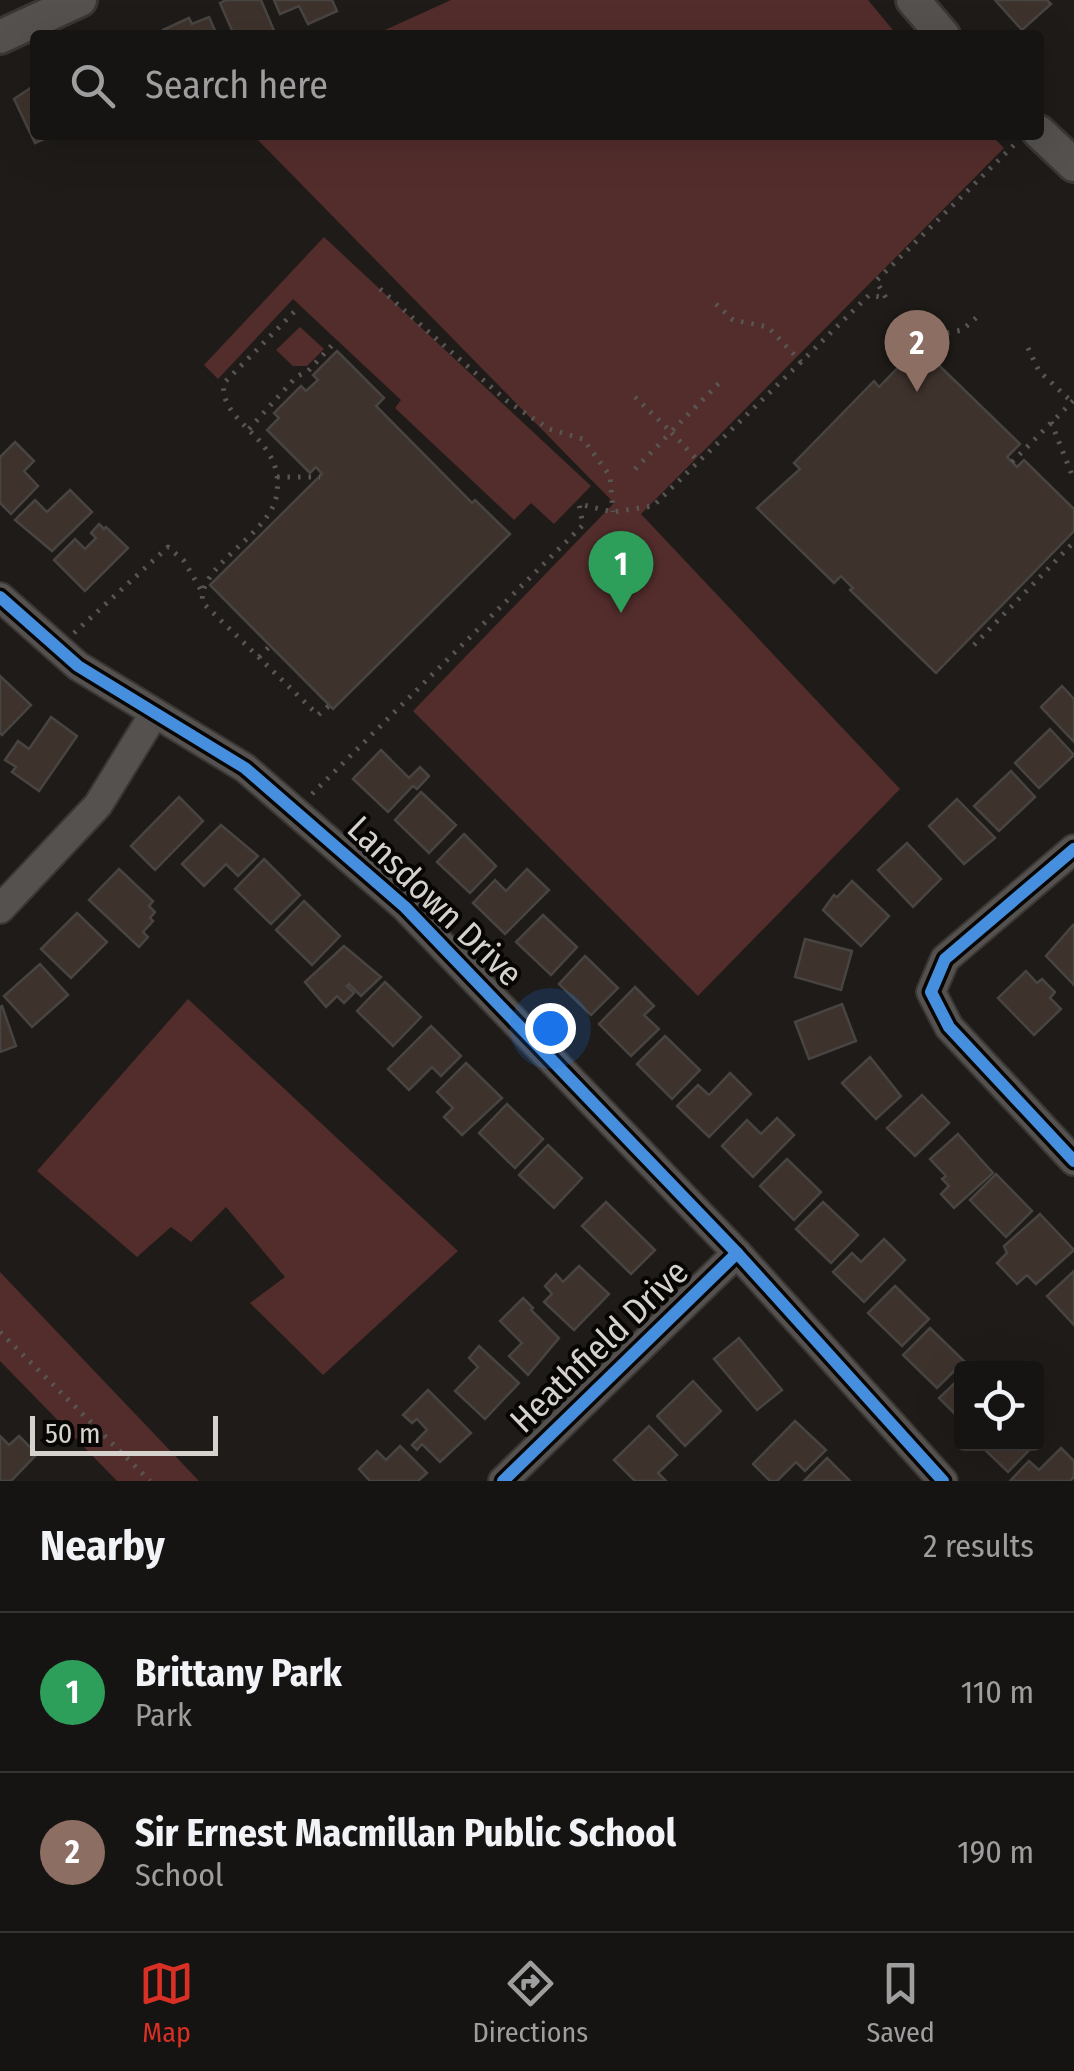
<!DOCTYPE html>
<style>
body{margin:0;font-family:"Fira Sans Condensed",sans-serif;background:#232120;color:#f1f3f6}
.controls{position:absolute;right:30px;bottom:30px;display:grid;overflow:hidden;border-radius:10px;box-shadow:0 10px 40px #0002}
.controls button{width:90px;height:90px;display:grid;place-items:center;padding:0;border:0;border-bottom:2px solid #353332;background:#161412;color:#f1f3f6;font:50px sans-serif}
.scale{position:absolute;left:30px;bottom:25px;width:188px;box-sizing:border-box;padding-left:10px;border:5px solid #d5d1cc;border-top:0;font-size:28px;line-height:35px;white-space:nowrap;color:#d5d1cc;-webkit-text-stroke:8px #080604;paint-order:stroke}
.you{position:absolute;left:550px;top:1028px;width:35px;height:35px;margin:-25px;border:8px solid #fff;border-radius:50%;background:#1a73e8;box-shadow:0 0 0 15px #1a73e833}
.badge{display:grid;place-items:center;width:65px;height:65px;border-radius:50%;background:#d93025;color:#fff;font-size:32px;font-weight:700}
.pin{position:absolute;translate:-50% -82px;filter:drop-shadow(0 2px 5px #0008)}
.pin::after{content:'';position:absolute;top:52px;width:35px;height:30px;background:inherit;clip-path:polygon(0 0,100% 0,50% 100%)}
.list{margin:0;padding:0;list-style:none}
h2{display:flex;justify-content:space-between;align-items:center;height:130px;margin:0;padding:0 40px;font-size:42px}
h2 small{font-size:32px;font-weight:400;color:#9e9e9f}
.list li{display:grid;grid-template-columns:65px 1fr auto;gap:30px;align-items:center;box-sizing:border-box;height:160px;padding:0 40px;border-top:2px solid #353332}
.list b{display:block;font-size:38px;white-space:nowrap}
.list p{margin:0;font-size:32px;white-space:nowrap;color:#9e9e9f}
.list em{font-size:32px;font-style:normal;color:#9e9e9f}
.icon{flex:none;width:55px;height:55px;fill:none;stroke:currentColor;stroke-width:2;stroke-linecap:round;stroke-linejoin:round}
.map{position:relative;flex:none;width:1074px;height:1481px;overflow:hidden}
.search{position:absolute;background:#161412;box-shadow:0 10px 40px #0002;left:30px;right:30px;top:30px;height:110px;display:flex;align-items:center;gap:25px;box-sizing:border-box;padding:0 35px;border-radius:10px;color:#9e9e9f;font-size:38px}
.sheet{height:450px;background:#161412}
nav{display:flex;justify-content:space-around;align-items:center;box-sizing:border-box;height:140px;border-top:2px solid #353332;background:#161412;font-size:28px;color:#9e9e9f}
nav a{display:grid;justify-items:center;gap:5px}
nav .on{color:#d93025}
.map>svg:first-child{display:block}
.green{fill:#532d2c}
.building{fill:#3e322c;stroke:#474441;stroke-width:2.5}
.lines{fill:none;stroke-linecap:round;stroke-linejoin:round}
.minor-casing{stroke:#393634;stroke-width:32}
.tertiary-casing{stroke:#393634;stroke-width:38}
.path{stroke:#585553;stroke-width:5;stroke-dasharray:2.5 8;stroke-linecap:butt}
.minor{stroke:#54514f;stroke-width:28}
.tertiary{stroke:#54514f;stroke-width:32}
.cycleway-casing{stroke:#080604;stroke-width:19}
.cycleway{stroke:#468fdf;stroke-width:12}
.labels{text-anchor:middle;stroke-width:8;stroke-linejoin:round;paint-order:stroke}
.street-label{font-size:35px;fill:#d5d1cc;stroke:#080604}
</style>
<div class="map">
<svg width="1074" height="1481" viewBox="0 0 1074 1481">
<rect width="100%" height="100%" fill="#1e1b18"/>
<g class="green">
<polygon points="451,0 868,0 897,35 374,35"/>
<polygon points="253,135 991,135 1004,148 641,514 900,789 698,996 413,711 614,503"/>
<polygon points="324,237 591,486 554,524 531,503 514,520 395,408 401,400 293,299 218,379 204,365"/>
<polygon points="300,327 324,349 307,366 293,366 276,350"/>
<polygon points="188,999 458,1251 323,1375 250,1303 285,1277 226,1207 191,1242 171,1227 137,1257 37,1171"/>
<polygon points="0,1272 199,1481 117,1481 0,1361"/>
</g>
<g class="building">
<polygon points="226,0 261,0 275,33 234,35 220,3"/>
<polygon points="274,0 332,0 337,11 308,24 299,6 280,14"/>
<polygon points="995,0 1047,0 1051,4 1022,30"/>
<polygon points="209,17 217,35 165,35 163,30 189,18 192,24"/>
<polygon points="35,85 35,135 53,135 35,143 14,99"/>
<polygon points="919,346 1020,444 1007,457 1017,467 1024,460 1074,509 1074,531 936,673 850,590 853,588 841,576 834,583 757,508 800,469 794,463 874,381 879,387"/>
<polygon points="337,351 384,398 376,406 472,503 475,500 510,534 333,709 210,585 322,474 316,467 310,473 267,430 279,418 274,413 301,386 306,391 318,380 313,375"/>
<polygon points="15,442 34,461 24,471 38,486 11,514 0,503 0,457"/>
<polygon points="70,490 92,512 52,551 15,520 35,500 47,512"/>
<polygon points="99,524 104,529 106,527 128,548 85,591 54,560 75,539 85,549 96,538 91,533"/>
<polygon points="0,676 31,705 2,735 0,733"/>
<polygon points="1062,686 1074,699 1074,742 1041,707"/>
<polygon points="51,717 77,736 39,791 12,772 16,767 5,760 18,741 29,749"/>
<polygon points="1050,729 1074,755 1039,788 1015,763"/>
<polygon points="381,750 409,778 420,767 429,776 417,789 413,786 388,812 353,779"/>
<polygon points="1011,771 1035,797 999,831 974,806"/>
<polygon points="421,792 456,825 429,853 395,820"/>
<polygon points="179,797 203,821 155,870 131,846"/>
<polygon points="957,799 995,838 964,864 929,826"/>
<polygon points="221,825 258,856 238,876 226,864 204,886 182,864"/>
<polygon points="464,834 496,866 470,893 437,862"/>
<polygon points="907,843 941,879 913,907 878,870"/>
<polygon points="264,859 300,895 271,924 235,889"/>
<polygon points="119,869 153,901 149,906 155,912 150,918 153,921 143,932 148,937 139,947 89,900"/>
<polygon points="527,869 549,890 505,934 473,903 495,880 506,891"/>
<polygon points="852,881 889,916 861,946 823,910 834,895 837,897"/>
<polygon points="304,901 340,936 312,965 276,930"/>
<polygon points="77,913 107,942 71,978 41,949"/>
<polygon points="543,915 577,947 551,975 516,942"/>
<polygon points="1073,925 1074,926 1074,985 1046,956"/>
<polygon points="805,939 852,951 841,990 795,977"/>
<polygon points="344,946 381,977 361,996 349,984 347,986 354,993 344,1003 337,996 326,1007 305,982"/>
<polygon points="585,956 618,988 591,1015 559,984"/>
<polygon points="40,964 68,995 32,1027 4,996"/>
<polygon points="1026,971 1037,983 1042,979 1055,992 1050,998 1061,1009 1034,1035 998,998"/>
<polygon points="385,982 421,1017 393,1046 357,1011"/>
<polygon points="635,987 654,1006 644,1015 659,1029 631,1056 599,1024"/>
<polygon points="842,1004 856,1041 809,1059 795,1022"/>
<polygon points="2,1006 16,1046 0,1052 0,1007"/>
<polygon points="431,1026 461,1056 441,1076 432,1067 409,1090 388,1069"/>
<polygon points="665,1036 700,1070 672,1099 637,1064"/>
<polygon points="870,1057 901,1096 876,1119 842,1083"/>
<polygon points="466,1063 502,1098 462,1135 444,1117 453,1108 437,1092"/>
<polygon points="730,1073 751,1094 709,1137 677,1106 698,1085 709,1095"/>
<polygon points="922,1095 949,1123 915,1156 887,1128"/>
<polygon points="507,1104 543,1139 515,1168 479,1133"/>
<polygon points="777,1118 794,1135 753,1177 722,1146 747,1120 761,1134"/>
<polygon points="958,1134 993,1173 954,1208 941,1194 949,1186 942,1179 946,1176 930,1159"/>
<polygon points="548,1145 582,1178 554,1208 519,1175"/>
<polygon points="787,1159 821,1192 794,1220 760,1186"/>
<polygon points="996,1174 1032,1211 1006,1237 970,1200"/>
<polygon points="606,1202 655,1250 631,1274 582,1226"/>
<polygon points="823,1202 858,1235 831,1263 796,1229"/>
<polygon points="1040,1214 1074,1250 1036,1284 1027,1275 1017,1284 997,1263 1007,1253 1004,1246"/>
<polygon points="884,1239 905,1260 864,1302 833,1272 852,1253 861,1262"/>
<polygon points="579,1266 609,1294 574,1330 544,1302 552,1294 545,1286 556,1274 563,1282"/>
<polygon points="1074,1271 1074,1325 1047,1296"/>
<polygon points="895,1286 929,1319 902,1346 868,1313"/>
<polygon points="523,1298 533,1308 531,1310 559,1338 528,1375 509,1356 522,1343 500,1321"/>
<polygon points="930,1328 964,1361 937,1388 903,1355"/>
<polygon points="739,1338 782,1390 757,1410 714,1359"/>
<polygon points="479,1346 519,1383 485,1419 455,1391 478,1367 469,1358"/>
<polygon points="959,1379 962,1381 962,1421 939,1398"/>
<polygon points="693,1381 721,1411 685,1446 657,1416"/>
<polygon points="428,1390 471,1433 440,1462 422,1444 417,1450 412,1445 427,1430 417,1419 412,1423 403,1415"/>
<polygon points="795,1421 826,1450 805,1471 796,1462 777,1481 770,1481 753,1464"/>
<polygon points="649,1426 677,1455 658,1473 666,1481 635,1481 614,1460"/>
<polygon points="0,1436 9,1445 19,1436 37,1454 11,1481 0,1481"/>
<polygon points="979,1444 1035,1444 1008,1472"/>
<polygon points="400,1446 427,1473 418,1481 370,1481 359,1469 377,1451 386,1460"/>
<polygon points="1061,1448 1074,1461 1074,1477 1070,1481 1010,1481 1029,1461 1039,1470"/>
<polygon points="827,1458 850,1481 804,1481"/>
</g>
<g class="lines">
<defs>
<g id="minor">
<polyline points="0,597 78,666 245,768 405,907 737,1253 943,1481"/>
<polyline points="1074,849 945,959 931,992 949,1027 1074,1161"/>
<polyline points="0,909 98,805 154,714"/>
<polyline points="503,1481 737,1253"/>
</g>
<g id="tertiary">
<polyline points="913,0 943,35"/>
<polyline points="0,37 80,0"/>
<polyline points="1039,132 1074,165"/>
</g>
</defs>
<use href="#minor" class="minor-casing"/>
<use href="#tertiary" class="tertiary-casing"/>
<g class="path">
<polyline points="380,289 507,401 549,429 583,439 610,476 613,512"/>
<polyline points="716,304 733,320 768,327 801,362 869,295 886,298 876,281 1016,143"/>
<path d="M 294,312 L 224,383 C 218,426 289,437 276,498 C 267,536 195,568 203,603 L 318,715 L 330,705"/>
<polyline points="916,339 962,330 977,317"/>
<polyline points="1028,348 1039,371 1072,402"/>
<polyline points="635,397 671,432 724,378"/>
<polyline points="1051,422 1074,480"/>
<polyline points="249,429 296,377 308,371 334,343"/>
<polyline points="1012,462 1074,400"/>
<polyline points="635,469 671,432 699,462"/>
<polyline points="277,477 320,477"/>
<polyline points="74,633 168,547 184,561 201,590"/>
<polyline points="974,645 1074,542"/>
<polyline points="259,657 271,645"/>
<polyline points="312,794 583,525 579,504 613,512 653,506 801,362"/>
<polyline points="0,1332 150,1481"/>
</g>
<use href="#minor" class="minor"/>
<use href="#tertiary" class="tertiary"/>
<defs>
<g id="cycleway">
<polyline points="0,597 78,666 245,768 405,907 737,1253 943,1481"/>
<polyline points="1074,849 945,959 931,992 949,1027 1074,1161"/>
<polyline points="503,1481 737,1253"/>
</g>
</defs>
<use href="#cycleway" class="cycleway-casing"/>
<use href="#cycleway" class="cycleway"/>
</g>
<g class="labels">
<g class="street-label">
<text transform="translate(435 901) rotate(44)" y="12">Lansdown Drive</text>
<text transform="translate(599 1346) rotate(-44)" y="12">Heathfield Drive</text>
</g>
</g>
</svg>
<div class="controls">
<button><svg class="icon" aria-label="locate" viewBox="0 0 24 24"><circle cx="12" cy="12" r="6"/><path d="M12 2v4M12 18v4M2 12h4M18 12h4"/></svg></button>
</div>
<div class="scale">50 m</div>
<div class="you"></div>
<div class="pin badge" style="left:621px;top:613px;background:#2e9e5b">1</div>
<div class="pin badge" style="left:917px;top:392px;background:#8d6e63">2</div>
<div class="search"><svg class="icon" aria-label="search" viewBox="0 0 24 24"><circle cx="10" cy="10" r="6"/><path d="M15 15l6 6"/></svg>Search here</div>
</div>
<section class="sheet">
<h2>Nearby<small>2 results</small></h2>
<ul class="list">
<li><span class="badge" style="background:#2e9e5b">1</span><div><b>Brittany Park</b><p>Park</p></div><em>110 m</em></li>
<li><span class="badge" style="background:#8d6e63">2</span><div><b>Sir Ernest Macmillan Public School</b><p>School</p></div><em>190 m</em></li>
</ul>
</section>
<nav>
<a class="on"><svg class="icon" aria-label="map" viewBox="0 0 24 24"><path d="M3 6l6-2 6 2 6-2v14l-6 2-6-2-6 2zM9 4v14M15 6v14"/></svg>Map</a>
<a><svg class="icon" aria-label="directions" viewBox="0 0 24 24"><path d="M12 3l9 9-9 9-9-9zM9 14v-3h6M13 9l2 2-2 2"/></svg>Directions</a>
<a><svg class="icon" aria-label="saved" viewBox="0 0 24 24"><path d="M7 4h10v16l-5-4-5 4z"/></svg>Saved</a>
</nav>
